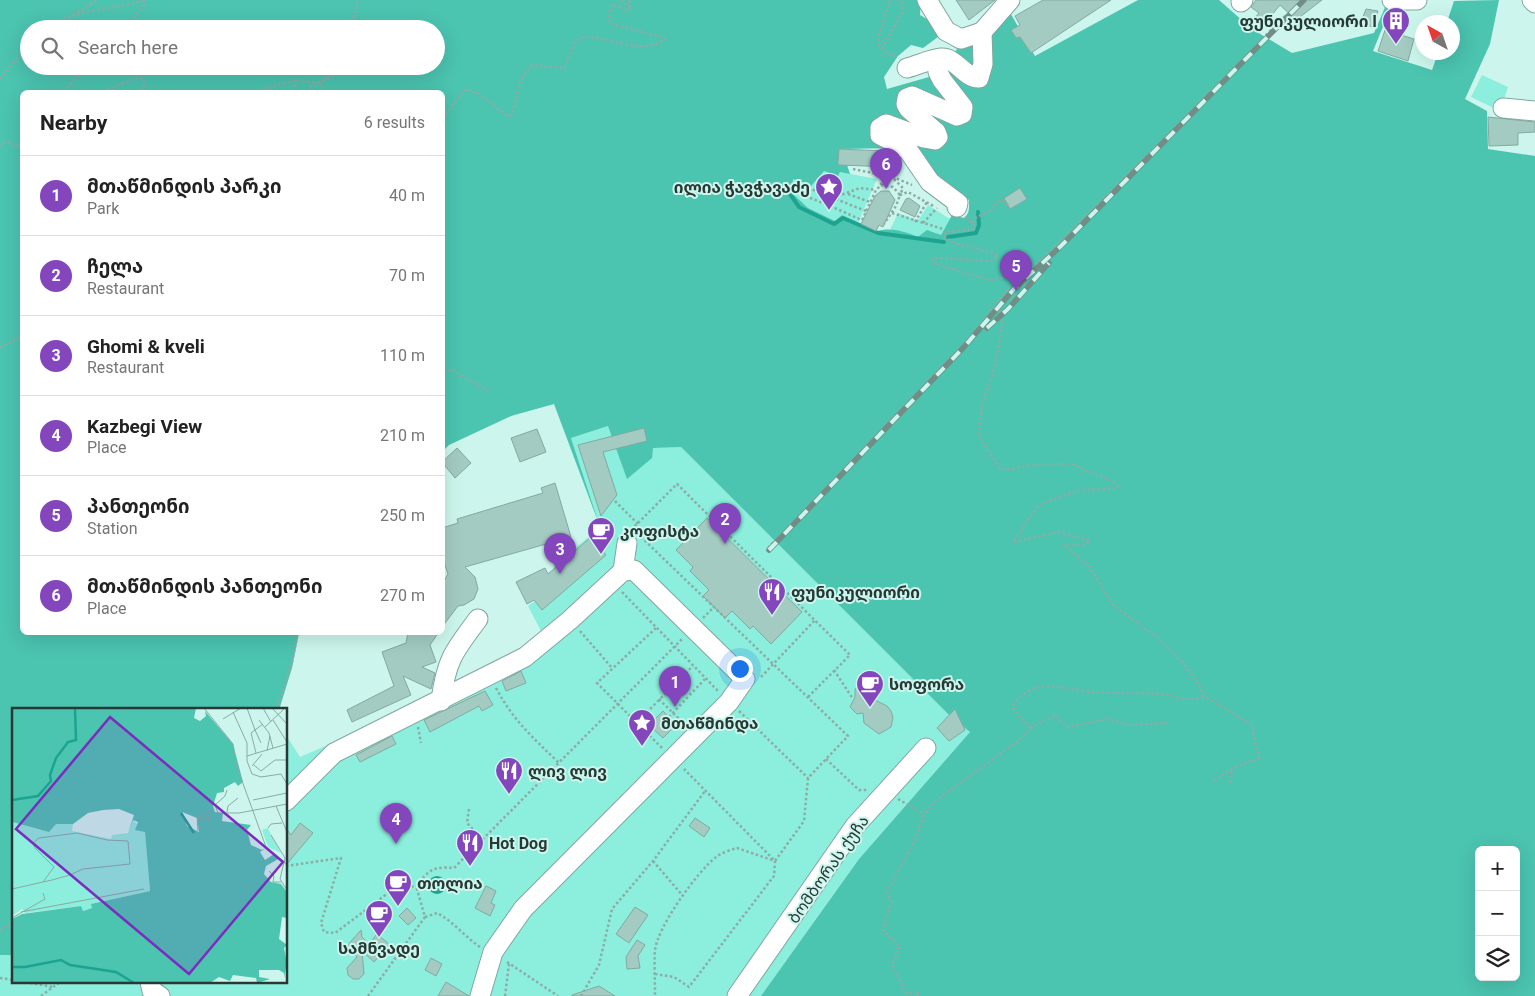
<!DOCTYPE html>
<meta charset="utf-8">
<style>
body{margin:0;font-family:Roboto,"Noto Sans Georgian",sans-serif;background:#f2f2f2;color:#222}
.controls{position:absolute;right:15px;bottom:15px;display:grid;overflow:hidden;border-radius:8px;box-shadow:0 5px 20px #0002}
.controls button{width:45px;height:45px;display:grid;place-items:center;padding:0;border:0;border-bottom:1px solid #e0e0e0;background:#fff;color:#222;font:25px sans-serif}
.compass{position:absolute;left:1415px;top:15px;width:45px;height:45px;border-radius:50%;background:#fff;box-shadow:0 5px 20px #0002;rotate:320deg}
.you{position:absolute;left:739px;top:668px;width:18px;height:18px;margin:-12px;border:4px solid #fff;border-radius:50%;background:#1a73e8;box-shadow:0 0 0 8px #1a73e833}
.badge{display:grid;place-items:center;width:32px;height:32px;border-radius:50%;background:#8346bc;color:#fff;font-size:16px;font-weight:700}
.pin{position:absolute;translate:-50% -41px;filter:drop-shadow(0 1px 2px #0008)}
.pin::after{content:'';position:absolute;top:26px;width:18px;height:15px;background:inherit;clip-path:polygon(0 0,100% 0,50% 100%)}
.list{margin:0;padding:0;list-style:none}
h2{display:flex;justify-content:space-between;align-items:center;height:65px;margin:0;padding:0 20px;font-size:21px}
h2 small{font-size:16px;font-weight:400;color:#767676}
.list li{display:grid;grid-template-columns:32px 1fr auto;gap:15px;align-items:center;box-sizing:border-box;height:80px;padding:0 20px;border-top:1px solid #e0e0e0}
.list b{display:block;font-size:19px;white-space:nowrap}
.list p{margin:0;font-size:16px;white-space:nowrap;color:#767676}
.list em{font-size:16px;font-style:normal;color:#767676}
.icon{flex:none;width:28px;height:28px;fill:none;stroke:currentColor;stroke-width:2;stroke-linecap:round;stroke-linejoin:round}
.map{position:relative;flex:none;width:1535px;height:996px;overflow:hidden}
.search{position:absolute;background:#fff;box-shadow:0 5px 20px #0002;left:20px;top:20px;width:425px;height:55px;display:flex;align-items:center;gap:12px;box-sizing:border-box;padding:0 18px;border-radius:28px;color:#767676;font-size:19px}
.panel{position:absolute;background:#fff;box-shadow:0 5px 20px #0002;left:20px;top:90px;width:425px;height:545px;border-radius:8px}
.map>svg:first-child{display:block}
.green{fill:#8ceedc}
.forest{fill:#4bc4b0;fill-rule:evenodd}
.water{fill:#1da491}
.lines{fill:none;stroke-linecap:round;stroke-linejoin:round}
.stream{stroke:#1da491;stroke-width:4}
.building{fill:#a3cbc2;stroke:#82a9a1}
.minor-casing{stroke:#80a79f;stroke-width:21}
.path{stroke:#8caca5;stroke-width:2.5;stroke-dasharray:2.5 2.5;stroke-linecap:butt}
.minor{stroke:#fff;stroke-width:19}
.rail-casing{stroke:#718d86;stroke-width:5.5}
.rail{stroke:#ccf6ed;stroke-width:4;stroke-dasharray:11;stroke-linecap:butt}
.labels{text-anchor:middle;stroke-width:4;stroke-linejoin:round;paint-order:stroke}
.poi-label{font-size:16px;font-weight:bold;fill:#283935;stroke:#ccf6ed;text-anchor:start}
.street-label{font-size:16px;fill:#283935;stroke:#ccf6ed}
.inset-river{fill:none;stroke:#1da491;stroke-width:2.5}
.inset-road{fill:none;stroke:#8aaaa3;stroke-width:1}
.view{fill:#7b2cbf;fill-opacity:0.15;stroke:#7b2cbf;stroke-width:2.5}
.inset-edge{fill:none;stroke:#283935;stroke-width:2.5}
</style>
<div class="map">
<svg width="1535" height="996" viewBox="0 0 1535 996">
<rect width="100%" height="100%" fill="#ccf6ed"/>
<g class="green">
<polygon points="1482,75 1508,87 1502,106 1496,109 1471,97"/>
<polygon points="824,171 837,178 840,172 877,179 858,223 842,215 835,221 808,208 792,193 793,178 813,181"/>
<polygon points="928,205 950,219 941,235 918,237 890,230 898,213 918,221"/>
<polygon points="608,426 652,448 681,447 950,716 970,732 859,859 761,996 0,996 0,955 14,955 14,982 286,982 286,735 300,757 360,731 511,655 542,633 528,606 550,591 554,566 600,527 571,438"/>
</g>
<path class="forest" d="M 0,0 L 921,0 L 920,15 L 961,39 L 1008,9 L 1035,56 L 1138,0 L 1219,0 L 1252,29 L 1292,53 L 1374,33 L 1386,5 L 1393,2 L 1373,51 L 1432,70 L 1438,53 L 1452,52 L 1452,22 L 1447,22 L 1454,1 L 1499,0 L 1490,44 L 1465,99 L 1487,111 L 1488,149 L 1535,156 L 1535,996 L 761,996 L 859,859 L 970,732 L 950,716 L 681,447 L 653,448 L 652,458 L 627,479 L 608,426 L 571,438 L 600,527 L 554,404 L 511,416 L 449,445 L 443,451 L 442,92 L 22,92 L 22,632 L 299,633 L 292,668 L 279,710 L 14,710 L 14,955 L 0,955 ZM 29,29 L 436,29 L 436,66 L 29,66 ZM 938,37 L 957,49 L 953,56 L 929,69 L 929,77 L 887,89 L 884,77 L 898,56 L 911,45 L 923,48 ZM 895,148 L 935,179 L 969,200 C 969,208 970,213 964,218 L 952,215 L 941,235 L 927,230 L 918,237 C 904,231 891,227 876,231 L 842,215 L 835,221 L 808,208 L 792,193 L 793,179 L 811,186 L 824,171 L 829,173 L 829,176 L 837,178 L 840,172 L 850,174 L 847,165 L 838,164 L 839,149 ZM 1479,850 L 1516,850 L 1516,977 L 1479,977 Z"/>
<circle class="water" cx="437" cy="885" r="9"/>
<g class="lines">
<g class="stream">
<polyline points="790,194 799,207 834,224 843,218 878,233 944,242"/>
<polyline points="948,237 976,233 979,225 978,212"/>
</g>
</g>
<g class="building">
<polygon points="956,0 995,0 969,20"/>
<polygon points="1043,0 1111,0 1031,53 1020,37 1016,38 1011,30 1020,25 1015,16"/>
<polygon points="1256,0 1322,0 1296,20 1280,5 1262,27 1253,20 1259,13 1251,7"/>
<polygon points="1366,9 1378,11 1372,27 1361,22"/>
<polygon points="1385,30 1414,39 1408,61 1378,51"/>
<polygon points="1488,117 1535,122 1535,132 1518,133 1518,145 1489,146"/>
<polygon points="839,149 886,151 895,156 893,167 838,165"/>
<polygon points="1020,188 1027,199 1010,209 1004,198"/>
<polygon points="881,191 889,191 895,200 883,227 879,225 876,231 861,224 875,196"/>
<polygon points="909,198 920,206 915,217 900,210 906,199"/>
<polygon points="644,428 647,441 603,452 617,495 601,516 578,445"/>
<polygon points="537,429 546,452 520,462 511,438"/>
<polygon points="457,448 471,463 455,478 442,462"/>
<polygon points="555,483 571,537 465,567 475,577 478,589 474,599 464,605 458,606 442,627 442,584 448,574 442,556 442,528 458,523 457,519 543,493 541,488"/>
<polygon points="707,518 802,612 771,644 753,626 750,629 732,611 725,618 703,596 709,590 690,571 693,567 676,550"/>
<polygon points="591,537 606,555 542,610 534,600 527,604 516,582 545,568 548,574"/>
<polygon points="408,632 439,632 430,645 436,662 422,667 435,673 431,689 403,676 411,695 352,722 347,710 394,686 382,652 406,643"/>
<polygon points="521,671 526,683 506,691 502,681"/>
<polygon points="862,684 873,690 875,700 887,706 891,711 893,718 891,727 879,734 864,723 863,713 857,714 850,707 855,697 855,689"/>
<polygon points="485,691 493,705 482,711 479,706 430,732 424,720"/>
<polygon points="955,709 965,730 949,741 937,728"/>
<polygon points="663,711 676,725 663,738 649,725"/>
<polygon points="392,736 396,744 360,762 356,755"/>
<polygon points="695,818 710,828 704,837 689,826"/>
<polygon points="300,823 313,833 286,865 286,828 291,835"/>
<polygon points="486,886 496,891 491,903 495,905 490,916 475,908"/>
<polygon points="635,907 648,915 629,943 616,934"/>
<polygon points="407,908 416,918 408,925 399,916"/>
<polygon points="361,930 362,937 369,944 377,934 389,944 374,962 362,951 364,974 359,979 353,979 348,975 347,968 357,957 346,947"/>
<polygon points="637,940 645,945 638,956 640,968 627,969 626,957"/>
<polygon points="431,958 442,964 436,976 425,970"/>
<polygon points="446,982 469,996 438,996"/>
<polygon points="599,986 615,996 572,996 572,995"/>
</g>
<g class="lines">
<defs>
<g id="minor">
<polyline points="927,0 946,31 961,39 982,32"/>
<polyline points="1392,0 1417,0"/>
<polyline points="1532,0 1535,3"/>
<polyline points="1241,2 1243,0"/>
<polyline points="982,32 1010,0"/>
<polyline points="937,60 938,72 942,80 963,107 962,114 957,116 912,96 907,98 906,104 909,109 936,132 938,137 935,140 924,138 886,124 880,128 880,135 908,150 930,182 958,203 957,207"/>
<path d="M 907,68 C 918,65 931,59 941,58 C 956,57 964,78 979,78 L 983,64 L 982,32"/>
<polyline points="1503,108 1535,111"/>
<polyline points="623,571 627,543"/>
<path d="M 441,701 C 446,660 454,651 478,619"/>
<polyline points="286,801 334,753 525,657 570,620 623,571 634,570 745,679 729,702 523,909 493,952 480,996"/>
<polyline points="150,982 152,991 160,996"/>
<polyline points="737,996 855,826 926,748"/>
</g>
</defs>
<use href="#minor" class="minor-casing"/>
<g class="path">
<polyline points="629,0 631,8"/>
<polyline points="890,0 879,35 879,45 886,53 898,57"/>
<polyline points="73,15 97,0"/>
<path d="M 46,29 C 66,11 117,9 144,0"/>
<polyline points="123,29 144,6 145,0"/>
<path d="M 341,29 L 352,27 C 351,16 358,10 358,0"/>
<polyline points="882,49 902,12 903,4 898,0"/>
<polyline points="0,79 29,44"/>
<polyline points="322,82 323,79 329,78 326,66"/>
<polyline points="309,87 332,77 338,66"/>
<polyline points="63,92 88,66"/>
<polyline points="103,92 133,79 144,78 144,87 139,92"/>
<polyline points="254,92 296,80 321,83 323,92"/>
<polyline points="294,92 296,80"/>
<path d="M 442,118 L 466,89 L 479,94 L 509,117 C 520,105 512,84 532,65 L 564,68 L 575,42 C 578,40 583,37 586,37 C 606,36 648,57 665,38 L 612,24 L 608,20 L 613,4 L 626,11 L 631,8 L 621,0"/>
<polyline points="0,147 5,142 10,142 15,147 22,143"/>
<polyline points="853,169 893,177 912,185"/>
<polyline points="894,179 903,188 900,195 908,192 935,207"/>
<polyline points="881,185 881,178 890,178"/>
<polyline points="848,194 870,202"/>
<polyline points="830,206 862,220 876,190 881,185 893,187 900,195 896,206 884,224"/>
<polyline points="866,211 798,184 798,193 830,206 833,198 860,188 876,190"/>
<polyline points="892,213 943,229"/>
<path d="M 966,217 L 975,226 L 974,229 L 946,232 L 943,236 C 962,250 979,246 998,256 L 992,261 L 936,258 L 933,259 L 932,263 L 990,280 L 1012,276 L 1016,280"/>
<polyline points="915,222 927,202"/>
<polyline points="923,223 937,208"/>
<polyline points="973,223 975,218 990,211 1001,199 1008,205"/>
<polyline points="1001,312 998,309 1016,291"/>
<polyline points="1003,320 996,363 982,406 979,431 980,438 1000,468 1006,470 1030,465 1071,464 1114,482 1118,486 1113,489 1080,490 1045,502 1037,507 1013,542 1058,532 1090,541 1084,545 1063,544 1088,565 1114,606 1158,638 1182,662 1198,683 1204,696 1252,725 1260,762"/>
<polyline points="0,347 12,342 20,336 22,340"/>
<polyline points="442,370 451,370 489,391"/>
<polyline points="615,501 638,524"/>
<polyline points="631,530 677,484 850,655 807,698"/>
<polyline points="641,537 848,736 808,778 804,821 775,861 684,769"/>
<polyline points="768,548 969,338 1004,294 1060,242 1287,14"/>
<polyline points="622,592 719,692"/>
<polyline points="703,618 713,608"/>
<polyline points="656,628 597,683 662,748"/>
<polyline points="580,631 612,668"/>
<polyline points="834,670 853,699"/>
<polyline points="761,677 815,620"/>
<path d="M 496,688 C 513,720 533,738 559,763"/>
<polyline points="659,699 685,725"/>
<polyline points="277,710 292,662 298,632"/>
<polyline points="739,711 808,778"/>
<polyline points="669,717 705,679"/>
<polyline points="636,723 693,666"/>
<polyline points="418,727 421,743"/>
<path d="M 1031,728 L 1015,712 L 1013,707 C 1016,699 1024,692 1032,689 C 1051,682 1074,691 1093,692 C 1115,694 1137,692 1159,694 C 1173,695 1191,703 1204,696"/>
<polyline points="826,759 859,790 867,790"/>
<path d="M 1214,781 C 1229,770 1241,762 1259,760"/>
<polyline points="1230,783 1232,769"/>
<polyline points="898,799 924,814"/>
<polyline points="469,809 467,823 483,840"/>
<polyline points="653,861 683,896"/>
<polyline points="286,866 341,858 321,923 324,932 335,933 392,890 416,886"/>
<path d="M 425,917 L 437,913 C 453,921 465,937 480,947"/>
<polyline points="0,930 14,922"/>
<polyline points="507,962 558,996"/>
<path d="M 655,974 L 674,977 L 689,987 L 774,876 L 775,861 L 737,848 C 730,850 721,853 716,857 C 697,872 658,926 655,950 C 654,965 655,981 655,996"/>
<polyline points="0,978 14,980"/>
<polyline points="25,982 53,987"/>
<polyline points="41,996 60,982"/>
<path d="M 368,996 L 425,917 L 416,886 C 429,870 433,866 454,868 L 683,638"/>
<polyline points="505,996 509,964"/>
<polyline points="581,996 599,965 612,909 653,861 705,791"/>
<polyline points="918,996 918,992 907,994 892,965 900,946 883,930 891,901 887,892 916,838 924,814 937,800 1019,740 1031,728 1055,715 1067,727 1107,719 1129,725 1167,723"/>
</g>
<use href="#minor" class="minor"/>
<defs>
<g id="rail">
<polyline points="987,328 1008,309 1049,263"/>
<polyline points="769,550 964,347 1014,289 1061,246 1304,0"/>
</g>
</defs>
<use href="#rail" class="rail-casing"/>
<use href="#rail" class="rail"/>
</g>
<defs>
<symbol id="building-pin" viewBox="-11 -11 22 30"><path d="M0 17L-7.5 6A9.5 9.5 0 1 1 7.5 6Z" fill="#8346bc" stroke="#ccf6ed"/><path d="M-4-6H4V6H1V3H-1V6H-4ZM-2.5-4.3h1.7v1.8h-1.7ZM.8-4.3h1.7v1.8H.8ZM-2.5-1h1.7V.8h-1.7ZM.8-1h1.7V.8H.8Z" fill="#fff"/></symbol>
<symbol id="sight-pin" viewBox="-11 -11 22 30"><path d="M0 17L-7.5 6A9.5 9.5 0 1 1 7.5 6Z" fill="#8346bc" stroke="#ccf6ed"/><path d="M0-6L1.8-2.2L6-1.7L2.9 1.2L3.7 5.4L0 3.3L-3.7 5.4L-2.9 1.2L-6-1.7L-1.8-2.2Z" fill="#fff"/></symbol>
<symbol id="cafe-pin" viewBox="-11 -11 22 30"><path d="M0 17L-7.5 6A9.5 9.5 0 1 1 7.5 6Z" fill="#8346bc" stroke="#ccf6ed"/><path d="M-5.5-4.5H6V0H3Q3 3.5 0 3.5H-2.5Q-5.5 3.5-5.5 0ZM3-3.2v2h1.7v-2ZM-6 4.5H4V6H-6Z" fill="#fff"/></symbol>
<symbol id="restaurant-pin" viewBox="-11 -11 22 30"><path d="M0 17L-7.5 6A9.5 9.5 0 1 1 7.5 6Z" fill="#8346bc" stroke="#ccf6ed"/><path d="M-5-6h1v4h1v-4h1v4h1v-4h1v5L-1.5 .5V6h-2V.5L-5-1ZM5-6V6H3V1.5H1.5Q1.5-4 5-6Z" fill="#fff"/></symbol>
</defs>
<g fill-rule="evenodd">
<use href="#building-pin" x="1380" y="5" width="32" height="43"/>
<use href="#sight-pin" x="813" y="171" width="32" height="43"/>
<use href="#cafe-pin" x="585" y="515" width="32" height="43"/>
<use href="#restaurant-pin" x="756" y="576" width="32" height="43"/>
<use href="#cafe-pin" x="854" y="668" width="32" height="43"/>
<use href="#sight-pin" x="626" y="707" width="32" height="43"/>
<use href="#restaurant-pin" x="493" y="755" width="32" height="43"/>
<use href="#restaurant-pin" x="454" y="827" width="32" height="43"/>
<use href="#cafe-pin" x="382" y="867" width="32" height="43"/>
<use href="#cafe-pin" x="363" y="898" width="32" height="43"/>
</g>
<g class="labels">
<g class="poi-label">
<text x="1377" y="27" text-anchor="end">ფუნიკულიორი I</text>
<text x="810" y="193" text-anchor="end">ილია ჭავჭავაძე</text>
<text x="620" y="537">კოფისტა</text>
<text x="791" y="598">ფუნიკულიორი</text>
<text x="889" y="690">სოფორა</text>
<text x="661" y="729">მთაწმინდა</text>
<text x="528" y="777">ლივ ლივ</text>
<text x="489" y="849">Hot Dog</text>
<text x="417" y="889">თოლია</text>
<text x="379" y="954" text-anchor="middle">სამნვადე</text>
</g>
<g class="street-label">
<text transform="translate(828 869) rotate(-55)" y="6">ბომბორას ქუჩა</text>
</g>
</g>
<g transform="translate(12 708)">
<rect width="275" height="275" fill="#ccf6ed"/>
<path d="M 121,112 L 133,124 L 138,183 L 80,196 L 81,200 L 70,203 L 69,198 L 13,205 L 10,201 L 0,208 L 0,114 L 28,122 L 44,116 L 61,116 L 60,123 L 99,131 L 100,127 L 116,125 ZM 256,120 L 260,129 L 269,145 L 256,139 L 250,122 Z" fill="#8ceedc"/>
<path d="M 0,0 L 184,0 L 182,10 L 188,13 L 194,8 L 193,3 L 221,36 L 231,74 L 226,78 L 223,74 L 212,80 L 212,84 L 205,85 L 201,98 L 203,104 L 211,105 L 210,113 L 239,117 L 235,122 L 239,137 L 250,142 L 254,140 L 248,144 L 253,152 L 262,146 L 268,150 L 254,158 L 252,166 L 259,174 L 269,176 L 275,184 L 275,210 L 270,209 L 267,231 L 275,237 L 272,240 L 275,255 L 272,270 L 272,265 L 267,262 L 247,262 L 247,269 L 258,271 L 245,275 L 244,270 L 221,267 L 218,273 L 207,269 L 198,275 L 0,275 L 0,211 L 10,206 L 69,198 L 71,203 L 80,200 L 79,196 L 138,183 L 133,124 L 123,122 L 126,114 L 121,112 L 116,125 L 122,107 L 107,101 L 91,102 L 76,105 L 61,116 L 44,116 L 37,124 L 0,114 ZM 170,104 L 185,110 L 187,124 L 175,118 Z" fill="#4bc4b0" fill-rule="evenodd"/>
<path class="inset-river" d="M 0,92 L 26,88 L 39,73 L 38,67 L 44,50 L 56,34 L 64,32 L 63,0M 169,105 L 182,125M 0,259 L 13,259 L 49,252 L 58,257 L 104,264 L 122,275"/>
<path class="inset-road" d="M 192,0 L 221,36 L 225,59 L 254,139 L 275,157M 235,0 L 243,22 L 239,25 L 244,45M 251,0 L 259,14M 260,0 L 275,16M 221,4 L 235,35 L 235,53 L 240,66 L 249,69 L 269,66 L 275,76M 211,11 L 229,0M 247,12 L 257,25 L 261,40M 261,12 L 275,34M 253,19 L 273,0M 249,35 L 243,22 L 251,16M 255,43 L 258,28M 235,48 L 275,36M 242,57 L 249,63 L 263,52 L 275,52M 240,58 L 250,46M 241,92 L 275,85M 264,98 L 275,124M 215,104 L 216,98 L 226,90M 206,105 L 227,105 L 275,96M 206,105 L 203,97 L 213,88 L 215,82M 256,120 L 259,116 L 270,115M 186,123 L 185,107 L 191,113 L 192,106 L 196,113 L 198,104M 259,127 L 273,150 L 268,171 L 275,182M 257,163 L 262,168 L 261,174 L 269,174M 0,181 L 40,172 L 58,167 L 71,161 L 118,156 L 116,133 L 95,132 L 65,125 L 27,130 L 21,135 L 23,140 L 42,159 L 31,174M 9,204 L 132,181M 0,210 L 33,191 L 31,185"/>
<path class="view" d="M 98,9 L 271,154 L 177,266 L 4,121 Z"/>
<rect width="275" height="275" class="inset-edge"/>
</g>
</svg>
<div class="controls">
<button>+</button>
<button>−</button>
<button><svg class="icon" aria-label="layers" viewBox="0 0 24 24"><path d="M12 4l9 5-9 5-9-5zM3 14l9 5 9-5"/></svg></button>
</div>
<svg class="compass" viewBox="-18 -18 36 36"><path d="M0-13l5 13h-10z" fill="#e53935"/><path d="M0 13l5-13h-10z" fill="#767676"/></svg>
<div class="you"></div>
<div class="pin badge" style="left:675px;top:707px">1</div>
<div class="pin badge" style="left:725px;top:544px">2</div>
<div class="pin badge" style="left:560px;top:574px">3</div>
<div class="pin badge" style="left:396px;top:844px">4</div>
<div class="pin badge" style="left:1016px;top:291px">5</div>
<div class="pin badge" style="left:886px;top:189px">6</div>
<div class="search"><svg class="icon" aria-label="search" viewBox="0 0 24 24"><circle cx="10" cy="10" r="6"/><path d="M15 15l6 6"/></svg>Search here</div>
<section class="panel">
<h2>Nearby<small>6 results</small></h2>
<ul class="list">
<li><span class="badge">1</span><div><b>მთაწმინდის პარკი</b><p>Park</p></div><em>40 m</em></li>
<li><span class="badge">2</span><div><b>ჩელა</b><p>Restaurant</p></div><em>70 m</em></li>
<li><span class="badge">3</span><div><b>Ghomi &amp; kveli</b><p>Restaurant</p></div><em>110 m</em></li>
<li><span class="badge">4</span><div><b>Kazbegi View</b><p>Place</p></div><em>210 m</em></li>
<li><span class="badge">5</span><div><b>პანთეონი</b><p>Station</p></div><em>250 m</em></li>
<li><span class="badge">6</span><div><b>მთაწმინდის პანთეონი</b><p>Place</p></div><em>270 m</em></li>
</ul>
</section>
</div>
